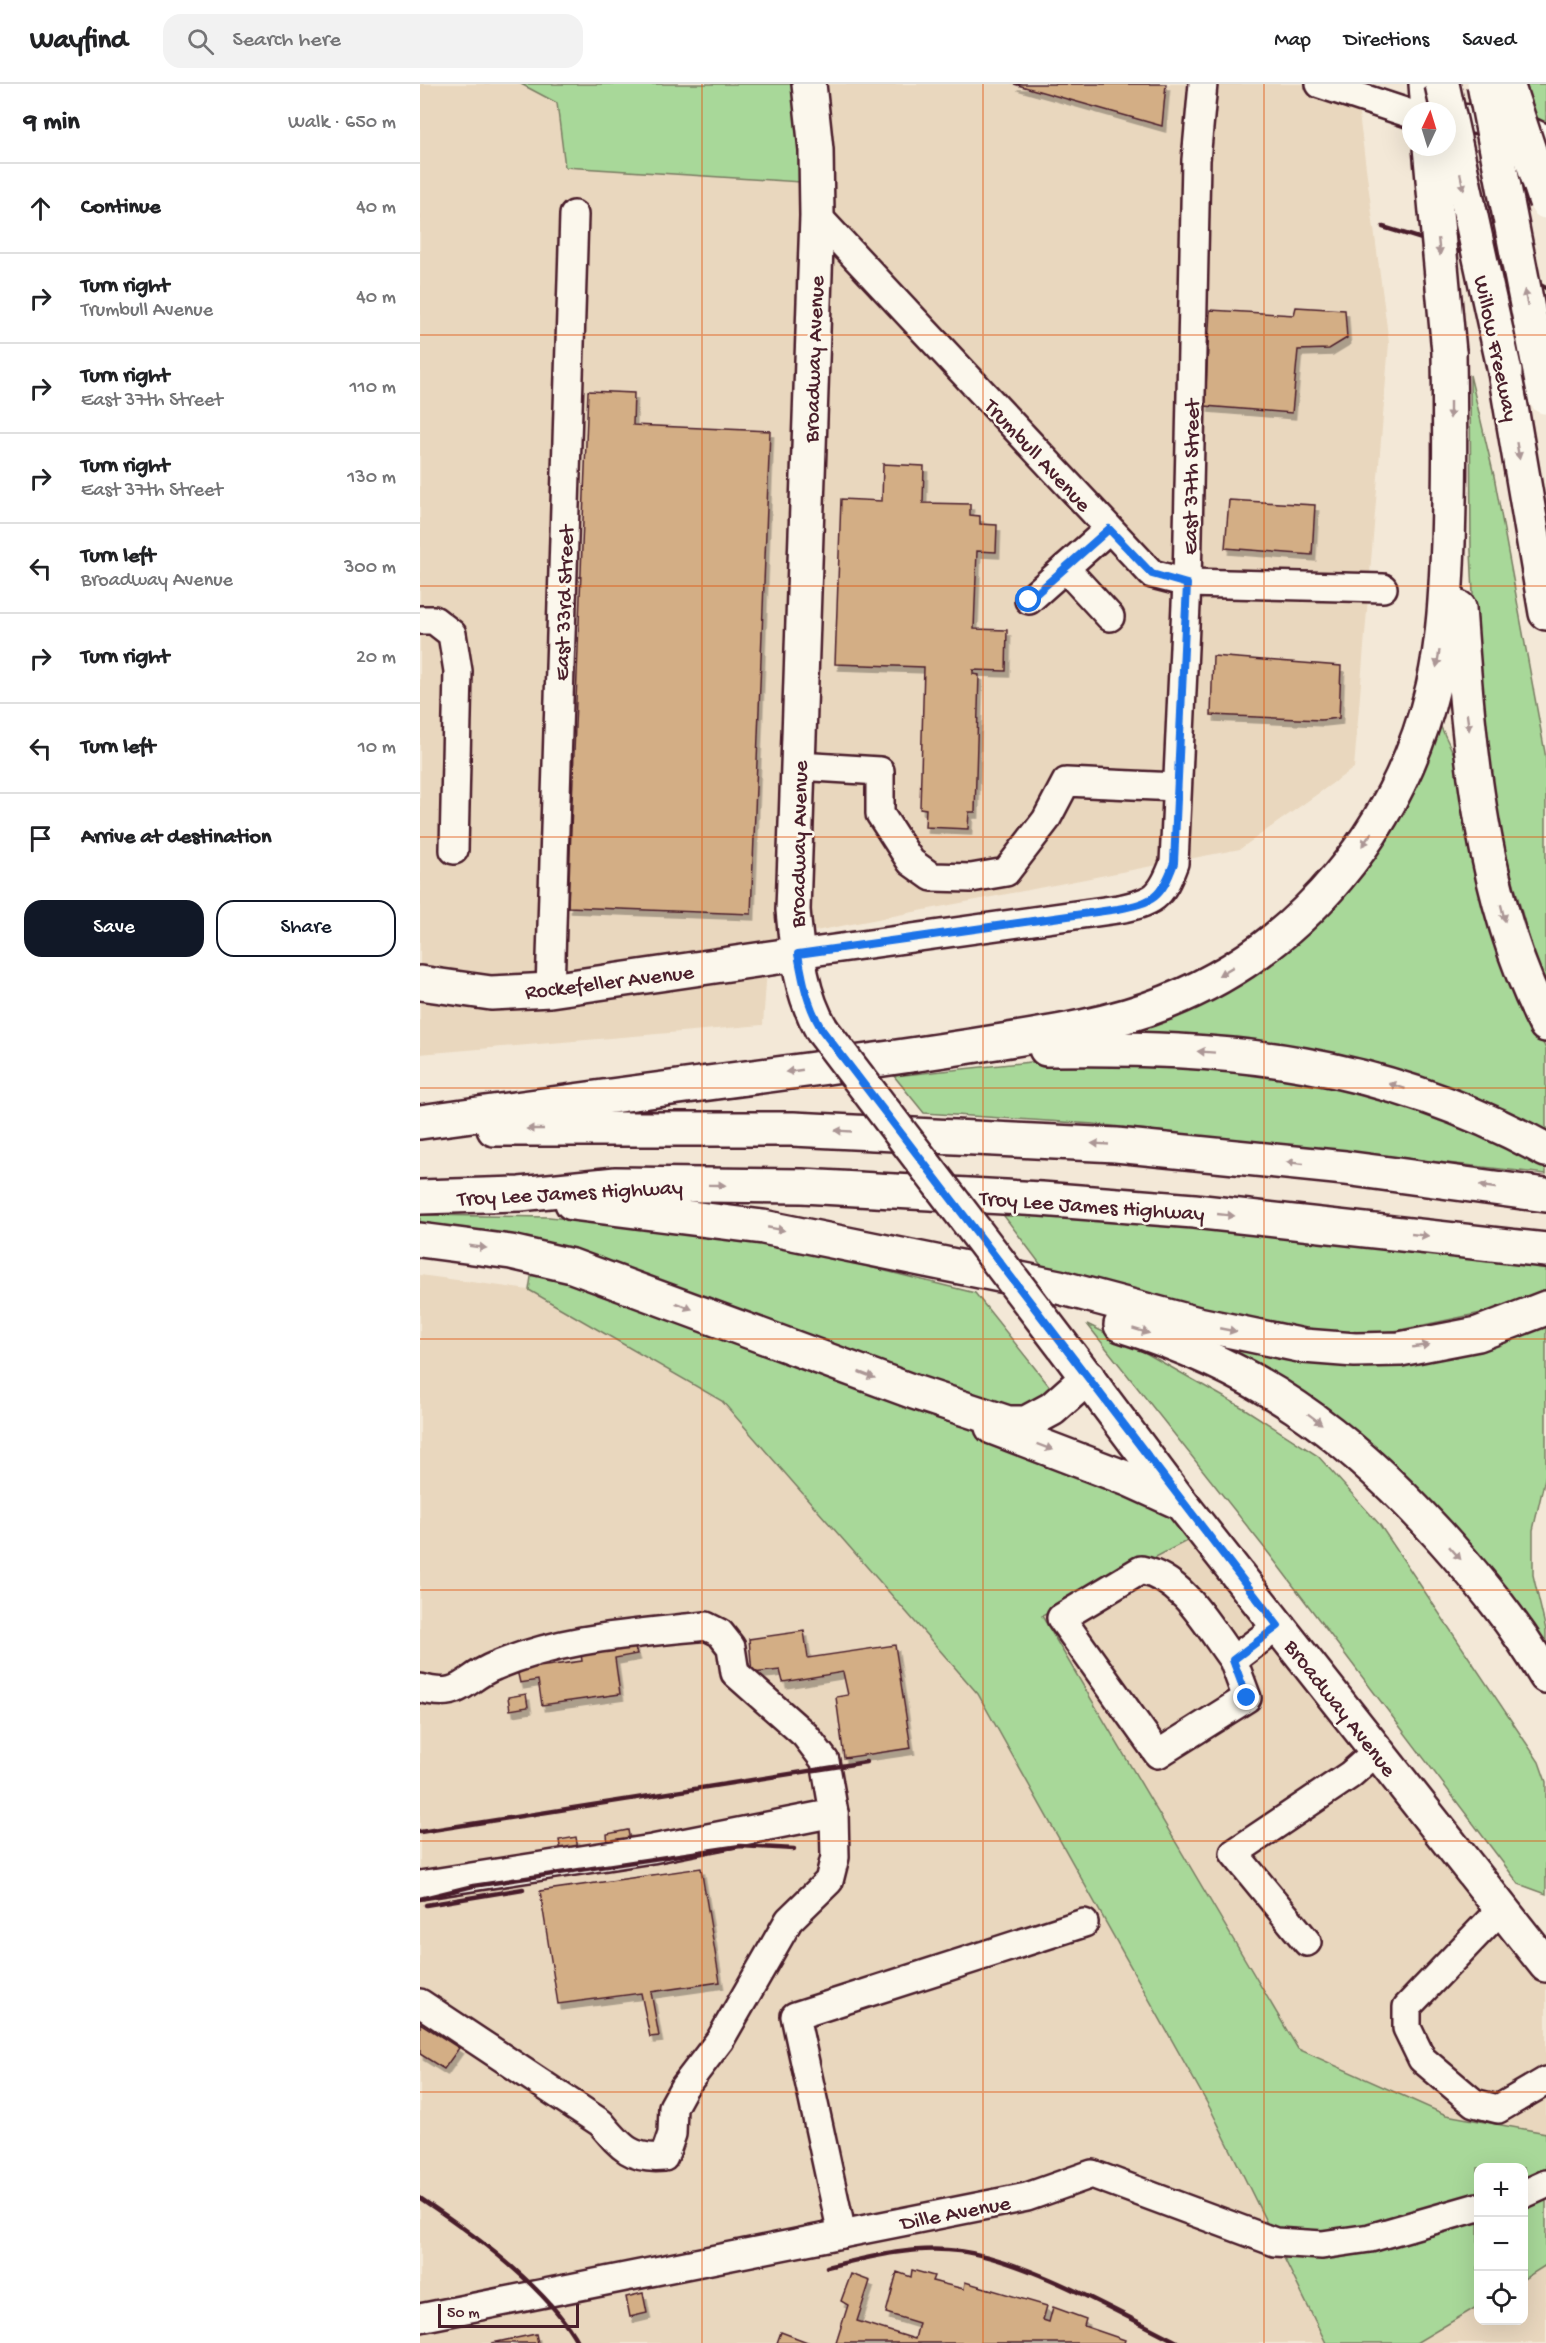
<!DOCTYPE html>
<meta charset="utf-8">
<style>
body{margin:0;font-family:"Gochi Hand",sans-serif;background:#f2f2f2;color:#202124}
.controls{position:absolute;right:18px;bottom:18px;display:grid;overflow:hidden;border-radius:12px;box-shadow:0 6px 24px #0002}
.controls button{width:54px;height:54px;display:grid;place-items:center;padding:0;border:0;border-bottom:2px solid #e0e0e0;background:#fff;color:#202124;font:30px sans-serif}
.compass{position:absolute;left:982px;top:18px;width:54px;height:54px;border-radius:50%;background:#fff;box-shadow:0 6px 24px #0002;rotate:4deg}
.scale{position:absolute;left:18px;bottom:15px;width:141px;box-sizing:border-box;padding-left:6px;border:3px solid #4a1f2b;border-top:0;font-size:16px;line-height:21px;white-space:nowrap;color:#4a1f2b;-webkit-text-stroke:4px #fbf7ec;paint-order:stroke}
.stop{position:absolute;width:18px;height:18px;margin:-14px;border:4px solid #1a73e8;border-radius:50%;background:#fff}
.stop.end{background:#1a73e8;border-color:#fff;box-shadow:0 2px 6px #0008}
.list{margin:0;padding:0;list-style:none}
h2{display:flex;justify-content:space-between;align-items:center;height:78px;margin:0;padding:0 24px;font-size:26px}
h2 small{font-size:20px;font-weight:400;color:#757577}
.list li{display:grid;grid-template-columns:39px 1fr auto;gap:18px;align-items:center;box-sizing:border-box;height:90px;padding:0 24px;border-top:2px solid #e0e0e0}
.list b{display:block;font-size:22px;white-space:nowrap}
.list p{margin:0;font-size:20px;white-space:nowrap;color:#757577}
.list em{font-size:20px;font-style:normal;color:#757577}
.actions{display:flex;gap:12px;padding:18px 24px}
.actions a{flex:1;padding:14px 0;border:2px solid #111827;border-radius:18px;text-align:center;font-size:21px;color:#111827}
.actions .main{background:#111827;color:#fff}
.icon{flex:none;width:33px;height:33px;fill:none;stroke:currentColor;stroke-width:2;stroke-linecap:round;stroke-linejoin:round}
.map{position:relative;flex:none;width:1126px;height:2259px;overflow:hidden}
header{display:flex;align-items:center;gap:36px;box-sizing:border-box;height:84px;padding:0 30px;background:#fff;border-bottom:2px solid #e0e0e0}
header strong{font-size:28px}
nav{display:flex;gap:33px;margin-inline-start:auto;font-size:21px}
.search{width:420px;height:54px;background:#f2f2f2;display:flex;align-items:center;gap:15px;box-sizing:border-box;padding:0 21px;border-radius:18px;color:#757577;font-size:22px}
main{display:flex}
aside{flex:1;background:#fff}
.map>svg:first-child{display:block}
.built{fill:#e9d7be}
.green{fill:#a8d899;stroke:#797c62;stroke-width:1.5}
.building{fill:#d3ae85;stroke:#4a1f2b;stroke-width:1.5;filter:url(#shadow)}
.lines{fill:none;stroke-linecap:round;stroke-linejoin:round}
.minor-casing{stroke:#4a1f2b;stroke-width:32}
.major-casing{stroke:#4a1f2b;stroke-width:38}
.highway-casing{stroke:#4a1f2b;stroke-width:38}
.minor{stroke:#fbf7ec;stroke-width:27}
.major{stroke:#fbf7ec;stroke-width:33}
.highway{stroke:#fbf7ec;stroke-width:33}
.rail{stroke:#4a1f2b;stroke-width:4.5}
.major-bridge-casing{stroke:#4a1f2b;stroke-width:38;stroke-linecap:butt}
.highway-bridge-casing{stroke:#4a1f2b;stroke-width:38;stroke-linecap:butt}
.major-bridge{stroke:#fbf7ec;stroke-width:33}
.highway-bridge{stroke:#fbf7ec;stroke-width:33}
.oneway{fill:#ab9695}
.route{stroke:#1a73e8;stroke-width:8}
.grid{fill:none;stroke:#e0560e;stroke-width:1.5;stroke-opacity:0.55}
.labels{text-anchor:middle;stroke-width:5;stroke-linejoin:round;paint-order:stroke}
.street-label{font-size:22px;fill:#4a1f2b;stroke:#fbf7ec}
</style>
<header>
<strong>Wayfind</strong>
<div class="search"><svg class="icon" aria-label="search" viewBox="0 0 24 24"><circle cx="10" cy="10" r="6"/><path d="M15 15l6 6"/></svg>Search here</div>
<nav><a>Map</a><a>Directions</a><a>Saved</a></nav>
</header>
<main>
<aside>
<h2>9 min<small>Walk · 650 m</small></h2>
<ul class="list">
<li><svg class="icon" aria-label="ahead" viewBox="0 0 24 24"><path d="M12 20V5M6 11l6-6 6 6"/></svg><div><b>Continue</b></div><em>40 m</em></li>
<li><svg class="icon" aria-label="right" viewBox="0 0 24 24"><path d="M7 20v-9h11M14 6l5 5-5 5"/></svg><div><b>Turn right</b><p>Trumbull Avenue</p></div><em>40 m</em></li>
<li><svg class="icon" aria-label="right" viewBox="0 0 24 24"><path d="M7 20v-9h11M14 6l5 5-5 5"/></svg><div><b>Turn right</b><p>East 37th Street</p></div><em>110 m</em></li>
<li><svg class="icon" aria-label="right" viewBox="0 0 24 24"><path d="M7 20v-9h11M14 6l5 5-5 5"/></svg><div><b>Turn right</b><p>East 37th Street</p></div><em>130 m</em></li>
<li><svg class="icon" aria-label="left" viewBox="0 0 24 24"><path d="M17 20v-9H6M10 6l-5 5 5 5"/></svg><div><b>Turn left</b><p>Broadway Avenue</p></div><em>300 m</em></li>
<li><svg class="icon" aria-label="right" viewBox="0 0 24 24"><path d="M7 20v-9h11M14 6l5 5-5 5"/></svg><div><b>Turn right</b></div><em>20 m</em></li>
<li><svg class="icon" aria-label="left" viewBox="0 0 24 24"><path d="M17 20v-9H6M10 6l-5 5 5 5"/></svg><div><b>Turn left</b></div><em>10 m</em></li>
<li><svg class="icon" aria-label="arrive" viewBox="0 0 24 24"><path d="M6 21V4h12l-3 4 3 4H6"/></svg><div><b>Arrive at destination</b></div></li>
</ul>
<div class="actions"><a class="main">Save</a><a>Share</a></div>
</aside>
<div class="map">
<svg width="1126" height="2259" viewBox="0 0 1126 2259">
<defs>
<filter id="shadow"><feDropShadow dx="3.5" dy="6" stdDeviation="0" flood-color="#0004"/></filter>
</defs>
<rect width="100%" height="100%" fill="#f3e8d7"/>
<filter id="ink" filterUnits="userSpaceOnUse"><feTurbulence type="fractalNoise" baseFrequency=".0167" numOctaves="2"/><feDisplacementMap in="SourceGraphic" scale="12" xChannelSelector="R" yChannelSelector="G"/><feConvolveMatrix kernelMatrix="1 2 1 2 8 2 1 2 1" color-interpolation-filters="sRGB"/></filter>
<g filter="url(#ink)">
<g class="built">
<polygon points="0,0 935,0 969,259 934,684 820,765 349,856 343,941 0,970"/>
<polygon points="0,1191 109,1206 302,1317 558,1610 791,2026 906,2259 0,2259"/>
<polygon points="784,1448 1126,1881 1126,2049 1026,2031 878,1965 622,1532"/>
<polygon points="1126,2181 1126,2259 996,2259 1058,2222 1058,2236 1104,2236 1104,2195"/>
</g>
<g class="green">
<polygon points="101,0 389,0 396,99 145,83 137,19"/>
<polygon points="1092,0 1126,0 1126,55"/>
<polygon points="1050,291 1074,392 1126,674 1126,915 1082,757 1058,617 1051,467"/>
<polygon points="1019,639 1039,681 1104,920 1126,965 1126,1051 1036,1008 921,970 716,952 717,939 868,860"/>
<polygon points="630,976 793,980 867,992 1006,1024 1126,1081 1126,1090 674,1040 504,1029 474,992"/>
<polygon points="572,1116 1126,1173 1126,1206 1075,1226 980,1246 951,1250 848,1241 624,1185"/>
<polygon points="0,1131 129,1133 331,1154 555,1209 630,1303 626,1316 601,1331 0,1141"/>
<polygon points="114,1173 494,1308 784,1448 622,1532 878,1965 1026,2031 1126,2049 1126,2181 1104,2195 1104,2084 1058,2084 1058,2222 996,2259 906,2259 791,2026 558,1610 302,1317 109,1206"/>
<polygon points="667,1240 724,1268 825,1325 898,1372 960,1441 1119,1678 1126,1698 1126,1810 1099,1800 850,1471"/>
<polygon points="1126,1240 1126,1390 1113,1446 1113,1491 1126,1546 1126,1567 868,1301 799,1259 1038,1269 1102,1252"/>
</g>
<g class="building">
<polygon points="594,0 746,0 742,42"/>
<polygon points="876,223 925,226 927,254 909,265 878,266 872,329 785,322 790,226 874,231"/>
<polygon points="168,307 214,309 213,341 350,347 331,830 148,823"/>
<polygon points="463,380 504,382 503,419 550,420 550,431 560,432 560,440 577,441 576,468 557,467 554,545 587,546 586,587 553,586 553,590 559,591 555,728 549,728 548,745 505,743 506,725 500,724 504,583 415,580 421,415 462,417"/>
<polygon points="809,416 895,421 892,471 805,464"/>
<polygon points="793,572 921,582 919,634 901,636 791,631"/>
<polygon points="384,1547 388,1574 475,1561 491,1664 424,1674 416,1613 428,1611 423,1588 363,1598 360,1586 332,1589 329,1555"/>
<polygon points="214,1561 217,1570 195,1574 200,1610 122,1621 118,1596 100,1599 97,1586 162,1577 160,1563"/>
<polygon points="106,1610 108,1623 90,1626 88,1613"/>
<polygon points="208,1746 210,1757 188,1761 187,1750"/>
<polygon points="156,1753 159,1772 142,1775 139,1756"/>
<polygon points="281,1784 300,1898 231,1908 239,1952 230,1953 221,1909 138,1920 120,1807"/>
<polygon points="0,1939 39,1964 24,1985 0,1970"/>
<polygon points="492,2186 514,2192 512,2197 544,2205 545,2198 627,2222 623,2236 629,2238 633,2223 666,2235 664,2242 705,2256 704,2259 416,2259 428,2221 421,2217 431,2190 450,2197 437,2237 495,2255 499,2239 466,2229 477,2188 491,2193"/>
<polygon points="223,2209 227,2229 210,2233 206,2213"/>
<polygon points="361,2248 390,2259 357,2259"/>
<polygon points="116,2250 118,2259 72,2259"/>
</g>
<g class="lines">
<defs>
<g id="minor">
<polyline points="900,0 991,30"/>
<polyline points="1027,33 1090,38 1126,55"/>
<polyline points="397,132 732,490 767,499 963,504"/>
<polyline points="645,484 690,533"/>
<polyline points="609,516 689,445"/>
<polyline points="0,536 14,536 32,550 38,587 34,766"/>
<polyline points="378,682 460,687 460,730 491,778 512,793 551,794 586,788 626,736 646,698 757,703"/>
<path d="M 378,870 L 698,825 C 734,818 741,814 754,779 L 767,499 L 776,76 L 783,0"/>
<polyline points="130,906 154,131"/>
<path d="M 813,1576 C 788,1543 764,1495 721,1486 L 641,1534 L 738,1670 L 827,1614 L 813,1576 L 858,1542"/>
<path d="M 0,1604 C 42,1616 42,1595 75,1582 C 144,1553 213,1550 286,1542 L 300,1549 L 311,1563 L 315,1589 L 385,1651 L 405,1677 L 414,1729 L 415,1773 L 409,1797 L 369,1836 L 300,1956 L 264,2003 L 253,2023 L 252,2050 L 244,2073 C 211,2076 201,2063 181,2039 L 0,1919"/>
<polyline points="0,1801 232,1765 414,1729"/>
<polyline points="1081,1825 987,1923 987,1944 1002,1975 1054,2019 1078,2025 1126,1997"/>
<polyline points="887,1858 814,1769 930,1691 957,1667"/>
<polyline points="1104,2110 1126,2100"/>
<polyline points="422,2150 375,1932 664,1839"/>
<polyline points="0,2234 607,2113 672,2090 855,2158 902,2161 950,2154 1058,2123"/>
</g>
<g id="major">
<path d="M 389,0 L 396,66 L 397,132 L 373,826 C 377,868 380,909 402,946"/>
<polyline points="0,899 71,909 130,906 378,870"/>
<polyline points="650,1271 761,1419 1126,1881"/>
</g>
<g id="highway">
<polyline points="1006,0 1008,27"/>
<polyline points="1085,288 1126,529"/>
<path d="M 1039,524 C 1049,664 1061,815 1126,941"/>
<path d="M 626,965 C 810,962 962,976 1126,1066"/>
<path d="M 0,1038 C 131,1020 263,1002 394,985 C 455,976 515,968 576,958 C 634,949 692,940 747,918 C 881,865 980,743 1013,603 C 1024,556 1026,507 1028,459 C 1030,395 1030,332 1029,268"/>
<polyline points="74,1045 373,1045 696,1061 925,1084 1126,1111"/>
<polyline points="0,1113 100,1110 196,1100 382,1102 621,1115 774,1127 1126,1166"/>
<polyline points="152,1119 343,1143 639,1203 778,1240 884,1262 935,1266 980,1265 1058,1250 1126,1224"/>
<polyline points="0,1156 91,1168 152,1182 494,1308 588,1339 606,1339 632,1325 668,1293"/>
<path d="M 701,1241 C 838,1284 924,1347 1019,1451 C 1061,1498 1094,1538 1126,1592"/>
<polyline points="572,1343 708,1395 761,1419"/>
</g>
</defs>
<use href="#minor" class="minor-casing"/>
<use href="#major" class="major-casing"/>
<use href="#highway" class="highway-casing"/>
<use href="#minor" class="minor"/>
<use href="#major" class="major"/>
<use href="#highway" class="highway"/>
<g class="rail">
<path d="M 963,143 C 1019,160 1074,177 1126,204"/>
<polyline points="0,1748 446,1678"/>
<polyline points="0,1815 53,1802 320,1762 374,1765"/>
<polyline points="6,1821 103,1805"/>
<path d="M 0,2114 C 51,2148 129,2205 158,2259"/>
<path d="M 407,2183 C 449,2173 495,2161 539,2167 C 607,2176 697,2228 759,2259"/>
</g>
<defs>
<polyline id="major-bridge" points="402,946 649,1270"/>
<g id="highway-bridge">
<polyline points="1022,0 1085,288"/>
<polyline points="1064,0 1125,313"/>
<polyline points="1087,0 1126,118"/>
<polyline points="1010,63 1029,268"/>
</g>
</defs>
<use href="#major-bridge" class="major-bridge-casing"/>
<use href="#highway-bridge" class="highway-bridge-casing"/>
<use href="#major-bridge" class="major-bridge"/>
<use href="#highway-bridge" class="highway-bridge"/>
</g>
<defs><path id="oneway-solid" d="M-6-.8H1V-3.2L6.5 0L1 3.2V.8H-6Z" transform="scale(1.5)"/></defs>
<g class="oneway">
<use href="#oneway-solid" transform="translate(1042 98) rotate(78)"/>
<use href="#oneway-solid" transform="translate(1019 163) rotate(84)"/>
<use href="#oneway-solid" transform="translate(1106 214) rotate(-101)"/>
<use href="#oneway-solid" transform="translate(1030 326) rotate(90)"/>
<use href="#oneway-solid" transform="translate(1098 367) rotate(80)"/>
<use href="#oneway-solid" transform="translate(1018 575) rotate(100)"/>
<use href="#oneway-solid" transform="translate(1048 638) rotate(82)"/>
<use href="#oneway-solid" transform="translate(947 755) rotate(126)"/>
<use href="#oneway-solid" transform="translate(1083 829) rotate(76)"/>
<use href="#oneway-solid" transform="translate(806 887) rotate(149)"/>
<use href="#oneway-solid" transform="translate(786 968) rotate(-176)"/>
<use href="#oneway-solid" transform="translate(374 987) rotate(172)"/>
<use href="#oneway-solid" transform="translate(977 1002) rotate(-162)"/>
<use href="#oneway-solid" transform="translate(115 1045) rotate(-180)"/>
<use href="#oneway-solid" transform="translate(423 1047) rotate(-177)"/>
<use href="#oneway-solid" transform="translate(680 1060) rotate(-177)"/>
<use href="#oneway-solid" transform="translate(875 1079) rotate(-174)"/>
<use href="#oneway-solid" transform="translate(297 1101) rotate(1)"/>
<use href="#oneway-solid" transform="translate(1068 1103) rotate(-172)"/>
<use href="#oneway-solid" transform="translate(806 1131) rotate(6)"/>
<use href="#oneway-solid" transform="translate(356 1145) rotate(11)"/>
<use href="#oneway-solid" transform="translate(1000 1151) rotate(6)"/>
<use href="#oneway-solid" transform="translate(58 1163) rotate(8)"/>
<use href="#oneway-solid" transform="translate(264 1222) rotate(21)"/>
<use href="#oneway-solid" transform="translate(808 1246) rotate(11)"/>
<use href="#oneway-solid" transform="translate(721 1247) rotate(17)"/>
<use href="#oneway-solid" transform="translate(1001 1262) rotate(-9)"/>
<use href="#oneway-solid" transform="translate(447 1291) rotate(21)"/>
<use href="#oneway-solid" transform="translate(895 1335) rotate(37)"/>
<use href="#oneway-solid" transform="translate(625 1363) rotate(20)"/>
<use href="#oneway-solid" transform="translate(1035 1469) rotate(48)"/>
</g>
</g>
<g class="lines" filter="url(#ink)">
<path class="route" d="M 609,516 L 689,445 L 732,490 L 767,500 L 754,779 C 741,814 734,818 698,825 L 378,870 C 383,898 387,921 402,946 L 858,1542 L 813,1576 L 827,1614"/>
</g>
<path class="grid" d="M 282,0 L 282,2259M 563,0 L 563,2259M 844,0 L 844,2259M 0,251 L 1126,251M 0,502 L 1126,502M 0,753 L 1126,753M 0,1004 L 1126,1004M 0,1255 L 1126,1255M 0,1506 L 1126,1506M 0,1757 L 1126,1757M 0,2008 L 1126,2008"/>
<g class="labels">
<g class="street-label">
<text transform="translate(1078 264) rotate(78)" y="8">Willow Freeway</text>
<text transform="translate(392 275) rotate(-88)" y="8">Broadway Avenue</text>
<text transform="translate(619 370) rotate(47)" y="8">Trumbull Avenue</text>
<text transform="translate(769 393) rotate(-89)" y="8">East 37th Street</text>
<text transform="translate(142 519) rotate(-88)" y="8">East 33rd Street</text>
<text transform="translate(377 760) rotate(-89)" y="8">Broadway Avenue</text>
<text transform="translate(189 896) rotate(-7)" y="8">Rockefeller Avenue</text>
<text transform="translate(150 1107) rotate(-3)" y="8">Troy Lee James Highway</text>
<text transform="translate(672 1120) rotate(4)" y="8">Troy Lee James Highway</text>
<text transform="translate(922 1623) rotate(52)" y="8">Broadway Avenue</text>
<text transform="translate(535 2127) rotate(-11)" y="8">Dille Avenue</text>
</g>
</g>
</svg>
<div class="controls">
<button>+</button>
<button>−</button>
<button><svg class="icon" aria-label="locate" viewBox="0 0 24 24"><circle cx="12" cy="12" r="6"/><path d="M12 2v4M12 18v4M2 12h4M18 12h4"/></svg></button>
</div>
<svg class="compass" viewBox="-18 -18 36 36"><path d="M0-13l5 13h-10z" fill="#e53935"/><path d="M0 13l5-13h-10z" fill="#757577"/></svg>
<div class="scale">50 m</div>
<div class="stop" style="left:609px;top:516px"></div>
<div class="stop end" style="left:827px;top:1614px"></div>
</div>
</main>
